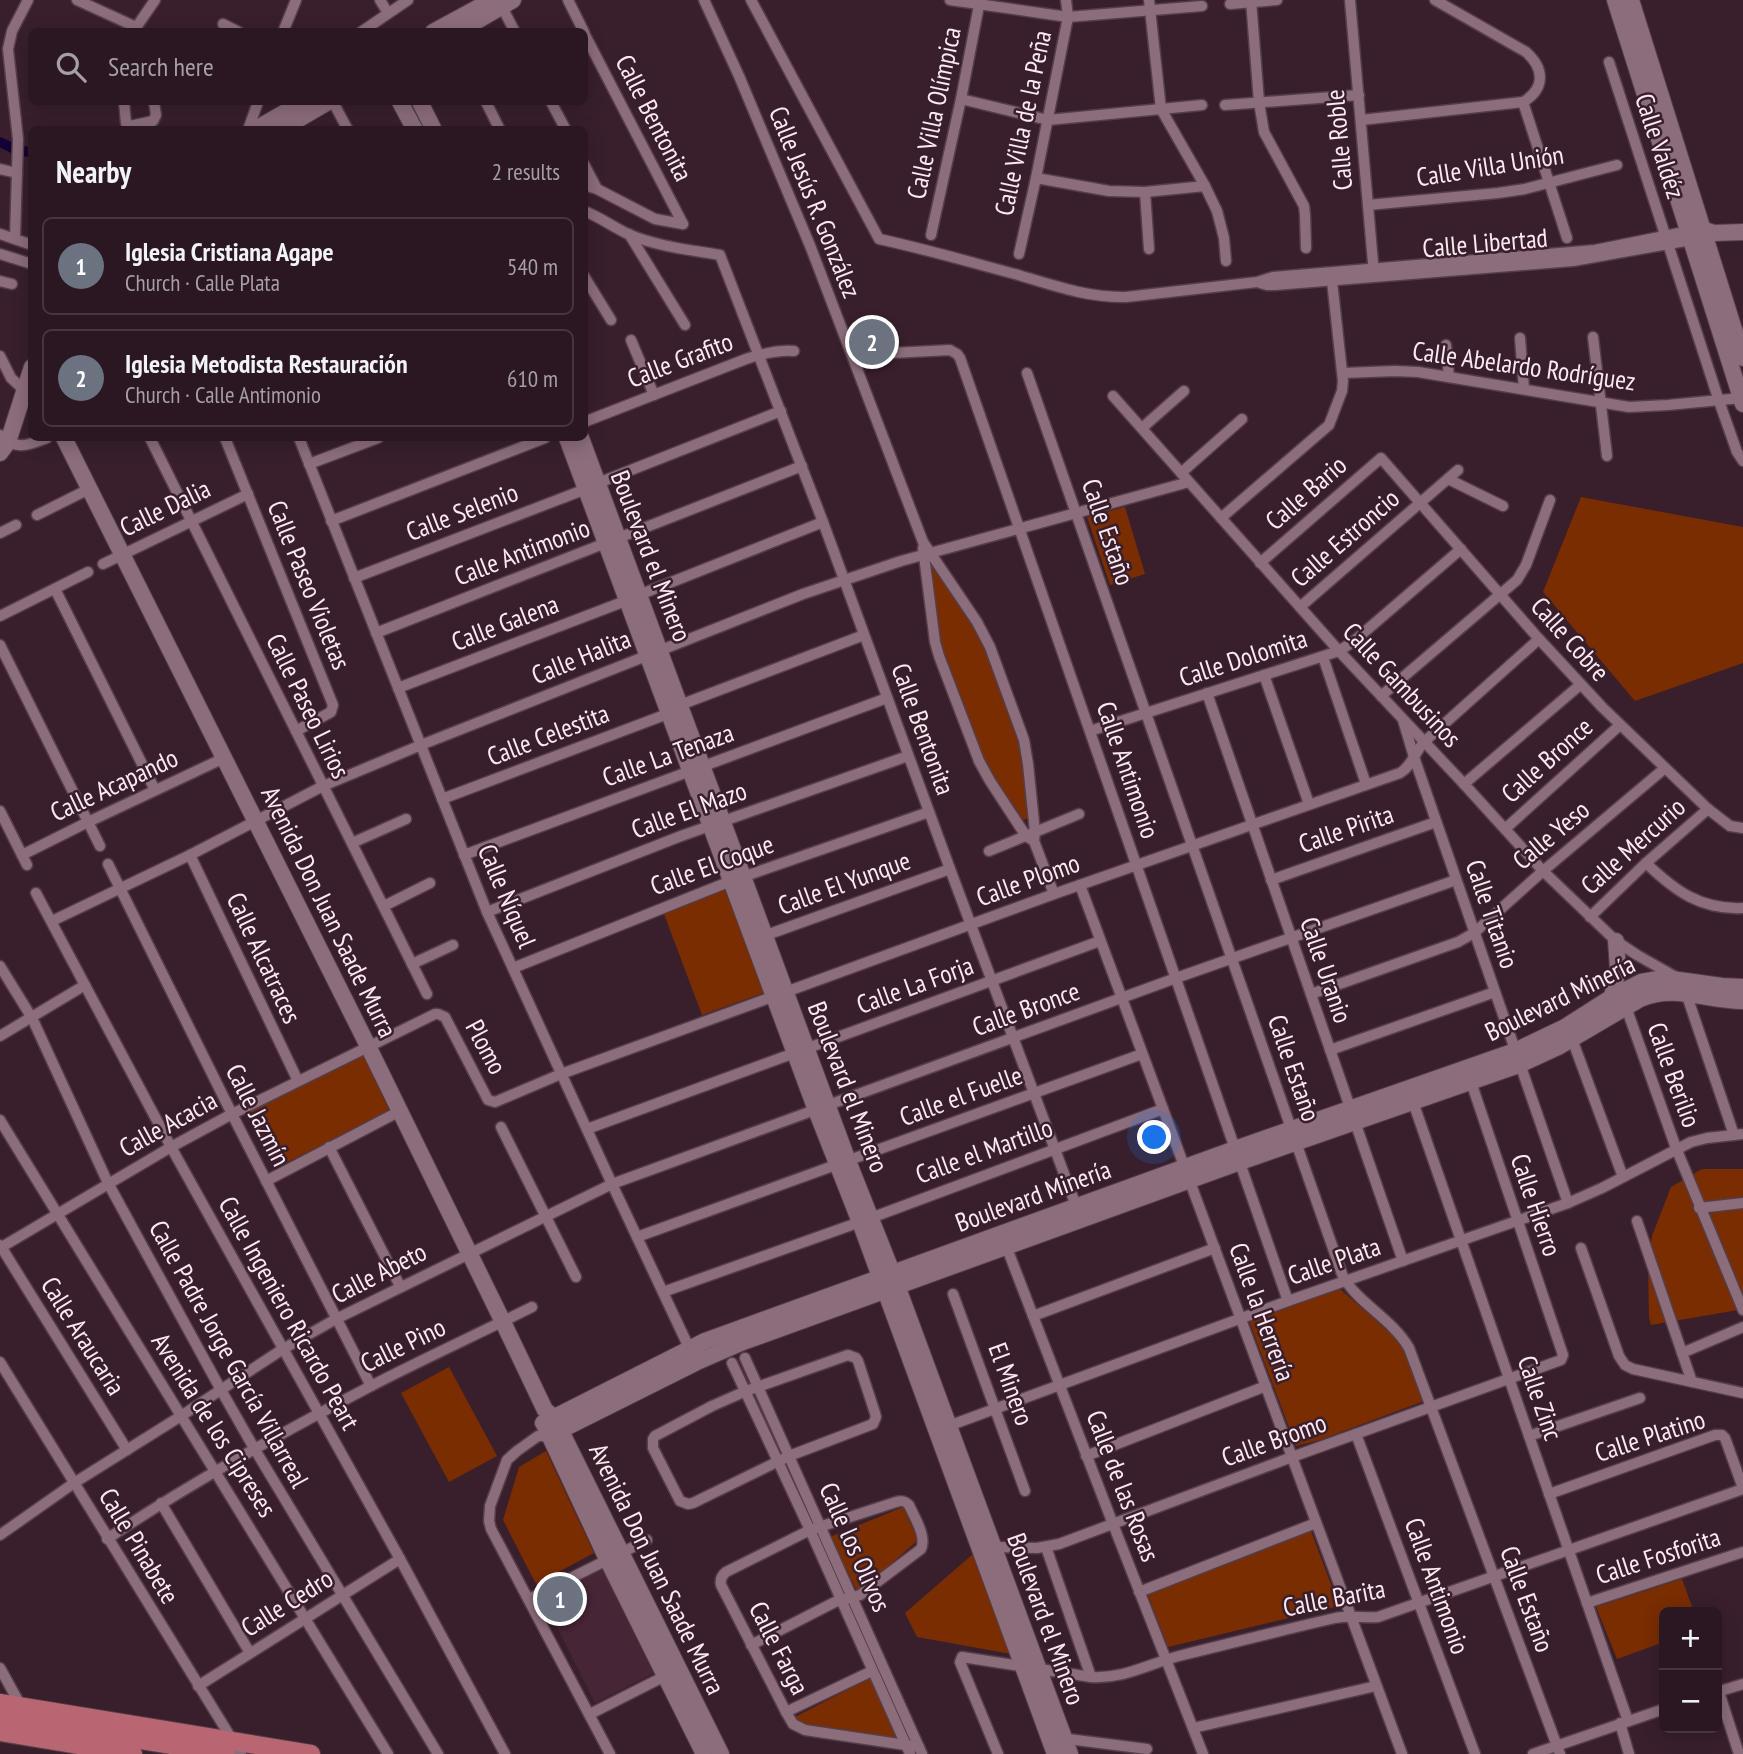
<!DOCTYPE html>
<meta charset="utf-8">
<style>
body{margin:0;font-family:"PT Sans Narrow",sans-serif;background:#33202a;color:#f1f3f6}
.controls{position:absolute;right:21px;bottom:21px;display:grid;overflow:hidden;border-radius:10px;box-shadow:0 4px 18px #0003}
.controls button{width:63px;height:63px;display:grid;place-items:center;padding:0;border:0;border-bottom:2px solid #47363f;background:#2b1721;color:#f1f3f6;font:35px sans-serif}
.you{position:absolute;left:1155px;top:1138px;width:24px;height:24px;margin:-18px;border:5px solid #fff;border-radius:50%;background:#1a73e8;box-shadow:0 0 0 10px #1a73e833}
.badge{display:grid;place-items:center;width:46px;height:46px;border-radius:50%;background:#0f766e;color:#fff;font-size:23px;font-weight:700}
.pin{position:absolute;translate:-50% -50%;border:4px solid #fff;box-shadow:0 2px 7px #0006}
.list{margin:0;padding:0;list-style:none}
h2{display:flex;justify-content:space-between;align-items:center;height:91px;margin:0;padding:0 28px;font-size:30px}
h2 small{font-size:23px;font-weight:400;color:#a69fa5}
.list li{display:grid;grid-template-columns:46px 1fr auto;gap:21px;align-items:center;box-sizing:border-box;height:98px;margin:0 14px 14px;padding:0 14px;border:2px solid #47363f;border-radius:10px}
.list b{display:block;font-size:26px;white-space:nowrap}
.list p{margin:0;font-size:23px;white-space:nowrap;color:#a69fa5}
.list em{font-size:23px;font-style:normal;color:#a69fa5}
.icon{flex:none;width:38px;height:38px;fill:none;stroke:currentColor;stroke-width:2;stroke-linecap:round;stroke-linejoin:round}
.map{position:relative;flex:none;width:1743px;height:1754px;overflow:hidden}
.search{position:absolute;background:#2b1721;box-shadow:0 4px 18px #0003;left:28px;top:28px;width:560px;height:77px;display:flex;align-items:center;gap:18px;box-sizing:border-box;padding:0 24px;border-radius:10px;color:#a69fa5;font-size:26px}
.panel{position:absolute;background:#2b1721;box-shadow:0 4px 18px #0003;left:28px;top:126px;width:560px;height:315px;border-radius:10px}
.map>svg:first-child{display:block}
.built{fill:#462536}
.green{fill:#792d00}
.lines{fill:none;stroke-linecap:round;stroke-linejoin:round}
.canal{stroke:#140034;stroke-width:10}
.street-casing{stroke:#543e4a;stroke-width:13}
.secondary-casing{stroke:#543e4a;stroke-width:18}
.primary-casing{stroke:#543e4a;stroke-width:20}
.street{stroke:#8c6d7c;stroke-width:10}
.secondary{stroke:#8c6d7c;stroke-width:16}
.primary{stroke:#b76672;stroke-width:18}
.labels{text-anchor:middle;stroke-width:5;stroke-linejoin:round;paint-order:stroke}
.street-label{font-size:26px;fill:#fce9f2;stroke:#391f2c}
</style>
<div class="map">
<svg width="1743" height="1754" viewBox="0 0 1743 1754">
<rect width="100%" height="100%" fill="#391f2c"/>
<polygon class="built" points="605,1565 658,1671 595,1703 542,1597"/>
<g class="green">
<polygon points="1581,497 1743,527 1743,663 1635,701 1543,592"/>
<polygon points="1125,507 1145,574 1110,585 1087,517"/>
<polygon points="933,563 980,634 1022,746 1029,818 1020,821 985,768 937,643 926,570"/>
<polygon points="727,887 766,992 702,1015 664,914"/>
<polygon points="363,1054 390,1112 273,1169 246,1113"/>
<polygon points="1702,1169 1743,1169 1743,1314 1738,1310 1651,1325 1649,1317 1648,1262 1652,1236 1671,1187"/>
<polygon points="1339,1288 1400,1342 1424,1401 1320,1440 1296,1446 1249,1321"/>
<polygon points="449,1367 497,1456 449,1482 401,1393"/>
<polygon points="546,1451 594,1553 536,1584 503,1520 519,1467"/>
<polygon points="903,1507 918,1540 858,1593 830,1537"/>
<polygon points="1311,1531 1339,1606 1168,1647 1147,1593"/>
<polygon points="973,1554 1011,1654 917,1637 905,1613"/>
<polygon points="1682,1579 1694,1612 1664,1612 1664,1642 1617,1659 1596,1607"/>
<polygon points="870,1678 900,1739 799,1724 795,1717"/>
</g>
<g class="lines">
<polyline class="canal" points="0,142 12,148 32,153"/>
<defs>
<g id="street">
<polyline points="77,0 136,27"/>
<polyline points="380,0 388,13"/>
<polyline points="568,0 584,32"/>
<polyline points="704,0 739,76 811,248 923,542 977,622 990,647 1024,740 1028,764 1035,832 1034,841 1054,894"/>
<path d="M 751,0 L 879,239 C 925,249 970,262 1015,274 C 1052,285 1088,298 1126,297 L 1257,282 L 1273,277 L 1595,250 L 1689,231"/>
<polyline points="950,0 1068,17 1202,6"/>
<polyline points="1149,0 1161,109 1205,186 1217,211 1224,238 1226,261"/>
<polyline points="1251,0 1259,102 1264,132 1304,206 1305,215 1306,248"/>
<polyline points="1350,0 1374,274"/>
<polyline points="1230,4 1277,0"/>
<polyline points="502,7 515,32"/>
<polyline points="223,24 239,32"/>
<polyline points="133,32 155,0"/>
<polyline points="283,32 296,0"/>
<polyline points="361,32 408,0"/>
<polyline points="584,33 683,224"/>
<polyline points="1609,62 1719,401 1737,452 1743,461"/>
<polyline points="961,99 1048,120 1202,105"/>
<polyline points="124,102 126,123 130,126 153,121 156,115 154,102"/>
<polyline points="333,102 348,130"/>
<polyline points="486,102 500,130"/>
<polyline points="551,102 566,130"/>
<polyline points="1523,102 1567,238"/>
<polyline points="1225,105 1359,95"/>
<path d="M 1361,120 L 1523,102 C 1545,89 1545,69 1526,52 L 1435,0"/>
<polyline points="248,130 258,102"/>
<polyline points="584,164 597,189"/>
<polyline points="0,169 17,173"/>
<polyline points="1036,178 1109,191 1145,192 1205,186"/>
<polyline points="584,185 597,189 655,219 683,224"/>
<polyline points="1145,192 1149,249"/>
<polyline points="1368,205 1498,193 1525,189 1617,165"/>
<path d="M 584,211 C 600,217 613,227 628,234 C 655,246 691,250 720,255 L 823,522 L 950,869 L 1078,1211"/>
<polyline points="0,234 32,245"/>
<polyline points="629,234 685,325"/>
<polyline points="931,235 961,99 980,0"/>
<polyline points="15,239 18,139 8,49 12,31 28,0"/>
<polyline points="0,254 32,264"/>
<polyline points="1019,254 1036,178 1068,17 1066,0"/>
<polyline points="584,276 611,320"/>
<polyline points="0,281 12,284"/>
<polyline points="1260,283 1267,285 1275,285 1573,261 1691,240"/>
<polyline points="1593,337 1607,456"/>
<polyline points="1520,338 1524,389"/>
<polyline points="631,340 654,395"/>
<polyline points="1446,345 1449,377"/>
<polyline points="853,355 950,350 957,354 960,358 1288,1301"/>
<polyline points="0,356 11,378 24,390"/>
<path d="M 1027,373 L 1342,1274 C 1355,1302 1392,1318 1409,1348 L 1560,1754"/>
<polyline points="1343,373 1395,371 1418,372 1629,407 1668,405 1741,398"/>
<polyline points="1113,396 1339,651 1464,784 1543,871 1616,941 1637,955 1674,976"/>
<path d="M 584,422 L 746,359 C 761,354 778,350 794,351"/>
<polyline points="1142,428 1184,391"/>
<path d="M 0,435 C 17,451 28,445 47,438"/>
<polyline points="150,438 427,994"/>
<polyline points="225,438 333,705 331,712 296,731"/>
<polyline points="299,438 487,912 612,1184 692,1354"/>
<polyline points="309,464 378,438"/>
<polyline points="1181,473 1242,419"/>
<polyline points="1448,479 1503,506"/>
<polyline points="598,483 781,411"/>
<polyline points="37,515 89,489"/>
<polyline points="1221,518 1329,425 1342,391 1343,381 1332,281"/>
<polyline points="331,521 545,438"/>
<polyline points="0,533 16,525"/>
<polyline points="923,548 935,642 939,656 979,761 990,781 1026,836 1034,841"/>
<polyline points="1260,563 1381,458 1539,639 1602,707 1708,809 1730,826 1743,828"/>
<polyline points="103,564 248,494"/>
<polyline points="354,578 586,489"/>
<polyline points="55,589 155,790"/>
<polyline points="639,595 823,522"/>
<polyline points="1300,607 1458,470"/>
<polyline points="0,616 88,572"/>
<polyline points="376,633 802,466"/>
<polyline points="0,645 100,846"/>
<polyline points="1323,657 1366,784"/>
<polyline points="1264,675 1309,804"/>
<polyline points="398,688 628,600"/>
<polyline points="1207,693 1403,1261"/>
<polyline points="1381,696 1517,580 1526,565 1550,500"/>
<polyline points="680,705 864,635"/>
<polyline points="1403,720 1414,757 1568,1203"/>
<polyline points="1090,731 1339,651 1354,641 1461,549"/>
<polyline points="1464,784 1580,685"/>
<polyline points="442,799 670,713"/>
<polyline points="0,811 27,865"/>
<polyline points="1505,829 1620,725"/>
<polyline points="352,843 406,819"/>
<polyline points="989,851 1079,814"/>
<polyline points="22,855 88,822 224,758"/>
<polyline points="190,855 298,1081"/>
<polyline points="464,855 887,698"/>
<path d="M 1646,863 C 1675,891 1701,910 1743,908"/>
<polyline points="108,864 232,1114 371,1386"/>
<polyline points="1271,880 1436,822"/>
<polyline points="1080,885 1402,1754"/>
<polyline points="36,893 171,1147 400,1559 505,1754"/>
<polyline points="384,906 430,883"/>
<polyline points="487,912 681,836 908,756"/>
<polyline points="1590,917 1646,863 1708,809"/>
<polyline points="52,921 190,855 323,786 421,745 803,594 901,561 1189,482"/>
<polyline points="758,938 950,869"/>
<polyline points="412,964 453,945"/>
<polyline points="0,966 32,1018 108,1183 221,1390 254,1448 438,1754"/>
<polyline points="513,968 731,881 929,812"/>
<polyline points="1685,990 1734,1135"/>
<polyline points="1311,994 1458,942 1474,933 1543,871 1665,768"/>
<polyline points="1626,1007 1676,1148 1743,1310"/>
<polyline points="0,1036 85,985"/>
<polyline points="1572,1039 1623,1177"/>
<polyline points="1330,1050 1495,992"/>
<polyline points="1412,1099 1628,1721"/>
<polyline points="0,1120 388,1754"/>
<polyline points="501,1127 576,1277"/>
<polyline points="587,1129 1100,941"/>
<polyline points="329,1147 400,1286"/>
<polyline points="266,1181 400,1111"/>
<polyline points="1699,1208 1743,1203"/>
<polyline points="1637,1221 1692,1382"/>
<polyline points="637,1237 1142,1054"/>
<polyline points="1005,1243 1113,1524 1203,1754"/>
<polyline points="0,1245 127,1450"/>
<path d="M 0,1248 L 171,1147 L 232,1114 L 435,1014 L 438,1014 L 445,1017 L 488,1100 L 495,1102 L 561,1074 L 1054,894 L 1400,773 C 1412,766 1415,752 1424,742 L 1539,639"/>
<polyline points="1581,1248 1619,1356 1625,1365 1633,1369 1743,1393"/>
<polyline points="663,1292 860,1222 1163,1109"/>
<polyline points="953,1294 1025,1491"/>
<polyline points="1033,1316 1215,1248"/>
<polyline points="1682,1353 1743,1327"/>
<polygon points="848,1355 856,1358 858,1361 875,1413 876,1417 873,1424 789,1456 693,1503 688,1504 680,1501 653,1448 653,1439 655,1436 712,1406 746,1391"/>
<polyline points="745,1358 922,1754"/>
<polyline points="0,1362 241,1754"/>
<polyline points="732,1363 810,1530 910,1754"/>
<polyline points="943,1428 1288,1301 1568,1203 1602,1188 1691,1142 1707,1138 1743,1134"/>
<polyline points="1356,1434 1475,1754"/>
<polyline points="549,1436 538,1436 517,1451 507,1460 490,1506 489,1521 491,1529 610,1754"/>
<polyline points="1529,1436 1640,1398"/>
<polyline points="1086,1456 1266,1386"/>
<polyline points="1549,1494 1715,1435 1722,1435 1725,1438 1743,1488"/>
<polyline points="161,1503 250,1653"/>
<polyline points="0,1535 74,1483 181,1416 283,1349 336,1319 612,1184 1176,978 1456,880"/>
<path d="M 107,1539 C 192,1482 280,1434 369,1387 C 423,1359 478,1334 532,1307"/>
<polyline points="994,1547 1037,1548 1059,1544 1292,1457 1561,1360 1563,1355 1562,1352 1469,1076"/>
<polyline points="1046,1547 1091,1677"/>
<polyline points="1139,1592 1316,1523"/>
<polyline points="529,1599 647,1540"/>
<polyline points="1587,1603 1743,1552"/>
<path d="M 751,1645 L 835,1602 L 860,1595 L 921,1549 C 927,1536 914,1517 909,1505 C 905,1501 902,1500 896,1502 L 810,1530 L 726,1572 C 721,1576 720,1580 721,1585 L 786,1712 L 793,1724 L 805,1730 L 919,1747"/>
<polyline points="0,1668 22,1708"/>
<polyline points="198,1686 400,1559"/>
<polyline points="1717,1692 1743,1684"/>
<polyline points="1719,1692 1739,1754"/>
<polyline points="786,1712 872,1671"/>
<polyline points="590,1714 669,1674"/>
<polyline points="1620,1723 1629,1754"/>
<polyline points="1193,1728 1376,1686"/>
<polyline points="1060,1738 1147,1749"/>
<path d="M 998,1754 L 960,1662 L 962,1657 L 1091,1677 C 1124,1679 1148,1664 1179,1656 C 1231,1643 1283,1630 1335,1618 C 1350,1615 1364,1618 1378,1617 L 1743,1489"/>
<polyline points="1533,1754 1664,1709"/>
</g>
<g id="secondary">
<polyline points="1615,0 1743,404"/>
<polyline points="1631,0 1743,358"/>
<polyline points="433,32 492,0"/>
<polyline points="458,32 513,0"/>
<polyline points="400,102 415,130"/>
<polyline points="420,102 434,130"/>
<polyline points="254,130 303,102"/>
<polyline points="280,130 328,102"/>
<polyline points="1694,230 1702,229 1714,233 1743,232"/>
<polyline points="64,438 369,1048 503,1322 545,1410 554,1417 721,1754"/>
<polyline points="567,438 816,1110 860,1222 1055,1754"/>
<polyline points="581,438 848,1161 892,1272 1070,1754"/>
<polyline points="0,453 8,442 32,367"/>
<polyline points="1612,997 1618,969 1616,941"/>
<polyline points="543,1423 705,1341 1235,1149 1515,1051 1565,1027 1612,997 1641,982 1664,978 1722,986 1743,987"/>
<polyline points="545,1426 607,1559 704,1754"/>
<path d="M 549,1436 L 697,1362 L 743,1342 L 1240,1162 L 1519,1065 L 1558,1047 L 1640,999 C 1676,984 1705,1001 1743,1001"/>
</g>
<g id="primary">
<polyline points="0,1703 311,1754"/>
<polyline points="0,1717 226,1754"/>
<polyline points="0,1732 133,1754"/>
</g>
</defs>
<use href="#street" class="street-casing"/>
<use href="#secondary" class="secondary-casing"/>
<use href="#primary" class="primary-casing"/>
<use href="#street" class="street"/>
<use href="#secondary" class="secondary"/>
<use href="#primary" class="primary"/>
</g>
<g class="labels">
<g class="street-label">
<text transform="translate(934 113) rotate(-78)" y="9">Calle Villa Olímpica</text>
<text transform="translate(654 118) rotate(63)" y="9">Calle Bentonita</text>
<text transform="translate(1023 123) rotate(-78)" y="9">Calle Villa de la Peña</text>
<text transform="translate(1339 140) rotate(-95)" y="9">Calle Roble</text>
<text transform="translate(1660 146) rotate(72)" y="9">Calle Valdéz</text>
<text transform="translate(1490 166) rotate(-9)" y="9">Calle Villa Unión</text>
<text transform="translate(815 202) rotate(68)" y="9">Calle Jesús R. González</text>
<text transform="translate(1485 243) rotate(-5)" y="9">Calle Libertad</text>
<text transform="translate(680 360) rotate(-21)" y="9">Calle Grafito</text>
<text transform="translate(1524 366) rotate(8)" y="9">Calle Abelardo Rodríguez</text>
<text transform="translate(1306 493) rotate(-41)" y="9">Calle Bario</text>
<text transform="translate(165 508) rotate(-26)" y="9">Calle Dalia</text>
<text transform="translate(462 512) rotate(-21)" y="9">Calle Selenio</text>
<text transform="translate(1108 532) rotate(71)" y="9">Calle Estaño</text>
<text transform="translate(1345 538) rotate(-41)" y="9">Calle Estroncio</text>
<text transform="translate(522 552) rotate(-21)" y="9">Calle Antimonio</text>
<text transform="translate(651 556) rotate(69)" y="9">Boulevard el Minero</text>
<text transform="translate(309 585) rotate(68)" y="9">Calle Paseo Violetas</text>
<text transform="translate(505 623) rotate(-21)" y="9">Calle Galena</text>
<text transform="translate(1570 639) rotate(48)" y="9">Calle Cobre</text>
<text transform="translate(581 657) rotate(-22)" y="9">Calle Halita</text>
<text transform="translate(1243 658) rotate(-18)" y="9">Calle Dolomita</text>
<text transform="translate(1402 685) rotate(47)" y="9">Calle Gambusinos</text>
<text transform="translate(308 706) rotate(64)" y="9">Calle Paseo Lirios</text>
<text transform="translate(923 729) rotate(70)" y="9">Calle Bentonita</text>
<text transform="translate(548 735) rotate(-21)" y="9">Calle Celestita</text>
<text transform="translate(668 755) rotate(-20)" y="9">Calle La Tenaza</text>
<text transform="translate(1547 760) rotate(-42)" y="9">Calle Bronce</text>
<text transform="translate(1128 770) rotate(71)" y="9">Calle Antimonio</text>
<text transform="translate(114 785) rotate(-25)" y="9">Calle Acapando</text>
<text transform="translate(689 810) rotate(-20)" y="9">Calle El Mazo</text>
<text transform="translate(1346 829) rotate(-19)" y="9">Calle Pirita</text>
<text transform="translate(1551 835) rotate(-40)" y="9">Calle Yeso</text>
<text transform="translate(1633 846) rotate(-42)" y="9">Calle Mercurio</text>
<text transform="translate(712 865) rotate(-20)" y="9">Calle El Coque</text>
<text transform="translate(1028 880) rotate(-20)" y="9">Calle Plomo</text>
<text transform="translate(844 883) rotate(-20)" y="9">Calle El Yunque</text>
<text transform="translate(507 896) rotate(67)" y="9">Calle Níquel</text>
<text transform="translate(329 912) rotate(64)" y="9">Avenida Don Juan Saade Murra</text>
<text transform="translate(1492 914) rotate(71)" y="9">Calle Titanio</text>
<text transform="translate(264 958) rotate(65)" y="9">Calle Alcatraces</text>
<text transform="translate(1326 970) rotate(71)" y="9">Calle Uranio</text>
<text transform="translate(915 985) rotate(-20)" y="9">Calle La Forja</text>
<text transform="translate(1560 998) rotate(-26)" y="9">Boulevard Minería</text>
<text transform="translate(1026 1009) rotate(-20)" y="9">Calle Bronce</text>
<text transform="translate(486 1047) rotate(62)" y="9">Plomo</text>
<text transform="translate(1294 1068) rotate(71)" y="9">Calle Estaño</text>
<text transform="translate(1674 1075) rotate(70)" y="9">Calle Berilio</text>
<text transform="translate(848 1087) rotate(69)" y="9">Boulevard el Minero</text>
<text transform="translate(961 1096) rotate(-20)" y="9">Calle el Fuelle</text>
<text transform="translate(258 1115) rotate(63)" y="9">Calle Jazmín</text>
<text transform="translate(168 1124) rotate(-29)" y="9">Calle Acacia</text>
<text transform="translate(984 1151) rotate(-20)" y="9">Calle el Martillo</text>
<text transform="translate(1033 1196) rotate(-20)" y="9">Boulevard Minería</text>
<text transform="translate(1536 1205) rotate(71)" y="9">Calle Hierro</text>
<text transform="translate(1334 1261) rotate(-19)" y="9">Calle Plata</text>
<text transform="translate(379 1273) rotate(-27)" y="9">Calle Abeto</text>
<text transform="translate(1262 1312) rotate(70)" y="9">Calle la Herrería</text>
<text transform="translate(289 1313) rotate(61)" y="9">Calle Ingeniero Ricardo Peart</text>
<text transform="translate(83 1336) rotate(58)" y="9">Calle Araucaria</text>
<text transform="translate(403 1345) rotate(-26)" y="9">Calle Pino</text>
<text transform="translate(229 1354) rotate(61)" y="9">Calle Padre Jorge García Villarreal</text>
<text transform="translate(1011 1384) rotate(70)" y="9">El Minero</text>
<text transform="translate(1540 1398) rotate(71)" y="9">Calle Zinc</text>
<text transform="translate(214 1425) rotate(58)" y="9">Avenida de los Cipreses</text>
<text transform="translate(1650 1436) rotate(-18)" y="9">Calle Platino</text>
<text transform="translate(1274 1440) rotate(-20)" y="9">Calle Bromo</text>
<text transform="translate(1123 1486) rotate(69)" y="9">Calle de las Rosas</text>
<text transform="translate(139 1546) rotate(59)" y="9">Calle Pinabete</text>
<text transform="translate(855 1547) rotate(66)" y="9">Calle los Olivos</text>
<text transform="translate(1658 1556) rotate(-18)" y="9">Calle Fosforita</text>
<text transform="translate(657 1569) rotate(64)" y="9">Avenida Don Juan Saade Murra</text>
<text transform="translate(1437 1586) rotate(70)" y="9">Calle Antimonio</text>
<text transform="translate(1334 1598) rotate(-11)" y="9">Calle Barita</text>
<text transform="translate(1527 1599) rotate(70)" y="9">Calle Estaño</text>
<text transform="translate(287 1603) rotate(-32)" y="9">Calle Cedro</text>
<text transform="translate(1046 1619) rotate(70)" y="9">Boulevard el Minero</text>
<text transform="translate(779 1648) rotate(63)" y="9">Calle Farga</text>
</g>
</g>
</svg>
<div class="controls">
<button>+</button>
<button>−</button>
</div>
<div class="you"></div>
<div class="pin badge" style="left:560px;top:1599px;background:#6b7280">1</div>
<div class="pin badge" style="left:872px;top:342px;background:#6b7280">2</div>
<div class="search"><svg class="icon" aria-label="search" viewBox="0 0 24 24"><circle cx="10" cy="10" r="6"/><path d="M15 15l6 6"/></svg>Search here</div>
<section class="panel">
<h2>Nearby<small>2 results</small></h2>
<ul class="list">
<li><span class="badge" style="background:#6b7280">1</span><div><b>Iglesia Cristiana Agape</b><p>Church · Calle Plata</p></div><em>540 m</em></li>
<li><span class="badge" style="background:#6b7280">2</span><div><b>Iglesia Metodista Restauración</b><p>Church · Calle Antimonio</p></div><em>610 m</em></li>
</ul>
</section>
</div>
